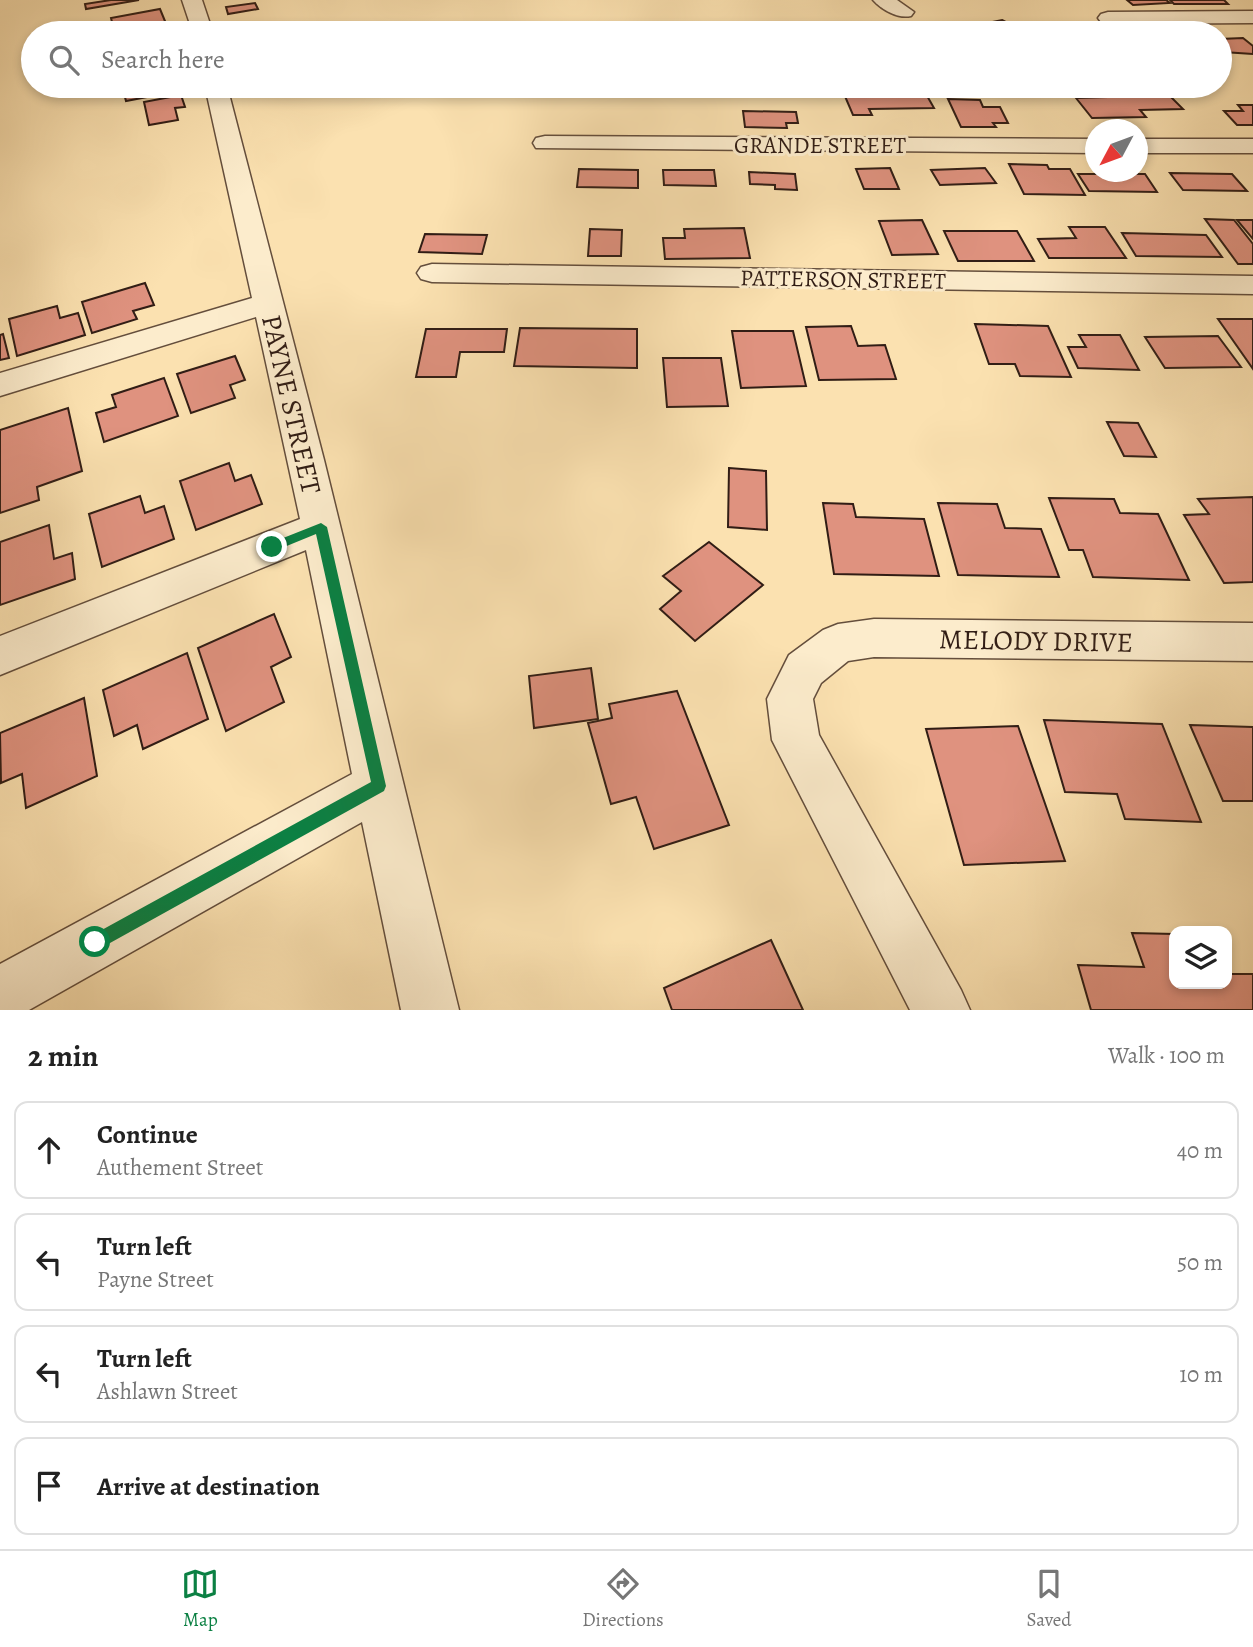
<!DOCTYPE html>
<meta charset="utf-8">
<style>
body{margin:0;font-family:Alegreya,serif;background:#f6f6f6;color:#222}
.controls{position:absolute;right:21px;bottom:21px;display:grid;overflow:hidden;border-radius:14px;box-shadow:0 4px 10px #0003}
.controls button{width:63px;height:63px;display:grid;place-items:center;padding:0;border:0;border-bottom:2px solid #e0e0e0;background:#fff;color:#222;font:35px sans-serif}
.compass{position:absolute;left:1085px;top:119px;width:63px;height:63px;border-radius:50%;background:#fff;box-shadow:0 4px 10px #0003;rotate:229deg}
.stop{position:absolute;width:21px;height:21px;margin:-16px;border:5px solid #0b8043;border-radius:50%;background:#fff}
.stop.end{background:#0b8043;border-color:#fff;box-shadow:0 2px 7px #0008}
.list{margin:0;padding:0;list-style:none}
h2{display:flex;justify-content:space-between;align-items:center;height:91px;margin:0;padding:0 28px;font-size:30px}
h2 small{font-size:23px;font-weight:400;color:#767676}
.list li{display:grid;grid-template-columns:46px 1fr auto;gap:21px;align-items:center;box-sizing:border-box;height:98px;margin:0 14px 14px;padding:0 14px;border:2px solid #e0e0e0;border-radius:14px}
.list b{display:block;font-size:26px;white-space:nowrap}
.list p{margin:0;font-size:23px;white-space:nowrap;color:#767676}
.list em{font-size:23px;font-style:normal;color:#767676}
.icon{flex:none;width:38px;height:38px;fill:none;stroke:currentColor;stroke-width:2;stroke-linecap:round;stroke-linejoin:round}
.map{position:relative;flex:none;width:1253px;height:1010px;overflow:hidden}
.search{position:absolute;background:#fff;box-shadow:0 4px 10px #0003;left:21px;right:21px;top:21px;height:77px;display:flex;align-items:center;gap:18px;box-sizing:border-box;padding:0 24px;border-radius:38px;color:#767676;font-size:26px}
.sheet{height:539px;background:#fff}
nav{display:flex;justify-content:space-around;align-items:center;box-sizing:border-box;height:98px;border-top:2px solid #e0e0e0;background:#fff;font-size:19px;color:#767676}
nav a{display:grid;justify-items:center;gap:4px}
nav .on{color:#0b8043}
.map>svg:first-child{display:block}
.building{fill:#df927f;stroke:#311d15;stroke-width:2}
.lines{fill:none;stroke-linecap:round;stroke-linejoin:round}
.minor-casing{stroke:#644e3c;stroke-width:3}
.minor{fill:#fceccc;fill-rule:evenodd}
.route{fill:#0b8043}
.labels{text-anchor:middle;stroke-width:6;stroke-linejoin:round;paint-order:stroke}
.far-street-label{font-size:23px;fill:#311d15;stroke:#fceccc}
.street-label{font-size:28px;fill:#311d15;stroke:#fceccc}
</style>
<div class="map">
<svg width="1253" height="1010" viewBox="0 0 1253 1010">
<rect width="100%" height="100%" fill="#fbe1b0"/>
<filter id="stains"><feTurbulence type="fractalNoise" baseFrequency=".00286" numOctaves="4"/><feColorMatrix values="0 0 0 0 .2 0 0 0 0 .09 0 0 0 0 .02 0 0 0 .5 -.17"/></filter>
<radialGradient id="worn" r=".72"><stop offset=".6" stop-color="#630" stop-opacity="0"/><stop offset="1" stop-color="#630" stop-opacity=".3"/></radialGradient>
<g class="building">
<polygon points="111,0 139,0 86,9 85,4"/>
<polygon points="1127,0 1166,0 1170,3 1133,5"/>
<polygon points="1170,0 1224,0 1228,4 1174,4"/>
<polygon points="255,3 258,9 228,14 226,7"/>
<polygon points="160,9 167,26 115,33 113,27 102,29 100,24 112,22 111,18"/>
<polygon points="1002,20 1026,33 960,33 979,29 973,26"/>
<polygon points="1243,38 1253,46 1253,54 1223,52 1220,49 1220,39"/>
<polygon points="122,86 170,86 173,92 126,101"/>
<polygon points="938,86 985,86 991,97 943,96"/>
<polygon points="1096,86 1126,86 1132,92 1165,91 1183,109 1140,110 1146,117 1092,118 1076,98 1106,97"/>
<polygon points="841,87 867,87 872,95 926,94 934,108 869,109 872,115 853,115"/>
<polygon points="181,95 185,107 175,108 178,120 149,125 144,102"/>
<polygon points="948,99 980,100 983,107 1000,107 1008,123 993,123 996,127 961,127"/>
<polygon points="1238,105 1253,105 1253,125 1237,125 1224,111 1243,111"/>
<polygon points="743,111 796,112 798,123 786,123 787,128 745,127"/>
<polygon points="1009,164 1047,165 1049,169 1070,169 1085,195 1024,194"/>
<polygon points="890,168 899,189 864,189 856,169"/>
<polygon points="985,168 996,183 940,185 931,170"/>
<polygon points="579,169 638,170 638,188 577,187"/>
<polygon points="663,170 714,170 716,186 664,185"/>
<polygon points="749,172 795,174 797,190 775,189 775,185 750,184"/>
<polygon points="1170,173 1232,174 1247,191 1183,190"/>
<polygon points="1078,174 1145,174 1157,192 1089,191"/>
<polygon points="1205,219 1234,220 1253,244 1253,264 1238,264"/>
<polygon points="922,220 938,254 892,255 879,221"/>
<polygon points="1237,220 1253,220 1253,239"/>
<polygon points="1069,227 1105,227 1126,258 1049,258 1038,239 1076,238"/>
<polygon points="744,228 750,258 665,259 663,238 685,238 684,229"/>
<polygon points="590,229 622,230 621,256 588,256"/>
<polygon points="944,231 1017,231 1034,261 958,261"/>
<polygon points="1122,233 1206,235 1222,257 1136,256"/>
<polygon points="425,234 487,235 482,254 419,252"/>
<polygon points="145,283 154,305 133,311 137,319 92,333 82,302"/>
<polygon points="57,306 60,318 78,313 85,335 17,356 9,319"/>
<polygon points="1218,319 1253,319 1253,369"/>
<polygon points="975,324 1048,326 1071,377 1020,376 1015,364 989,364"/>
<polygon points="851,326 858,346 885,345 896,379 819,380 806,327"/>
<polygon points="520,328 637,329 637,368 514,366"/>
<polygon points="426,329 507,329 504,352 460,352 456,377 416,377"/>
<polygon points="732,331 793,331 806,386 741,388"/>
<polygon points="3,334 9,358 0,360 0,335"/>
<polygon points="1079,335 1120,335 1139,370 1078,368 1068,347 1086,347"/>
<polygon points="1218,336 1241,367 1165,368 1145,337"/>
<polygon points="235,356 245,380 230,385 235,398 191,413 177,374"/>
<polygon points="663,358 721,358 728,406 667,407"/>
<polygon points="164,378 178,416 104,442 96,413 116,407 112,395"/>
<polygon points="68,408 82,471 37,487 39,500 0,513 0,430"/>
<polygon points="1107,422 1138,423 1156,457 1124,456"/>
<polygon points="229,463 235,481 251,475 262,504 196,530 180,481"/>
<polygon points="729,468 766,471 767,530 728,527"/>
<polygon points="140,496 145,513 164,506 174,539 102,567 89,514"/>
<polygon points="1253,497 1253,582 1224,583 1184,515 1209,514 1198,499"/>
<polygon points="1049,498 1114,499 1120,513 1158,514 1189,580 1093,577 1083,550 1069,550"/>
<polygon points="823,503 853,504 856,517 924,519 939,576 834,574"/>
<polygon points="938,503 997,504 1005,528 1041,529 1059,577 958,575"/>
<polygon points="49,525 54,559 72,553 75,579 0,605 0,542"/>
<polygon points="709,542 763,585 695,641 660,609 681,591 663,576"/>
<polygon points="274,614 291,657 271,667 284,702 226,731 198,648"/>
<polygon points="187,653 208,719 143,749 137,725 114,736 103,690"/>
<polygon points="591,668 598,719 534,728 529,676"/>
<polygon points="677,691 729,825 654,849 636,797 611,804 588,723 612,718 609,704"/>
<polygon points="84,698 97,776 26,808 22,774 1,783 0,733"/>
<polygon points="1044,720 1162,724 1201,822 1125,819 1117,794 1065,792"/>
<polygon points="1190,725 1253,727 1253,801 1223,801"/>
<polygon points="1018,726 1065,861 964,865 926,729"/>
<polygon points="1132,933 1174,934 1174,984 1227,984 1227,974 1253,974 1253,1010 1091,1010 1078,965 1144,967"/>
<polygon points="771,940 803,1010 672,1010 664,988"/>
</g>
<g class="lines">
<defs>
<g id="minor">
<polygon points="182,0 202,0 213,33 193,33"/>
<path d="M 873,0 L 897,0 L 914,12 L 911,16 C 898,19 882,10 873,0 Z"/>
<polygon points="1253,11 1253,23 1108,24 1101,22 1098,18 1101,14 1108,12"/>
<polygon points="205,86 227,86 324,460 459,1010 401,1010 362,822 29,1010 0,1010 0,964 352,774 306,550 0,675 0,636 300,519 256,317 0,396 0,373 252,298"/>
<polygon points="545,136 1096,139 1096,153 536,148 533,143 536,138"/>
<rect x="1138" y="139" width="115" height="14"/>
<polygon points="432,264 1253,276 1253,294 432,282 421,279 417,273 421,267"/>
<polygon points="874,619 1253,623 1253,661 874,657 848,661 821,683 813,699 819,735 961,990 970,1010 910,1010 772,740 767,699 789,655 823,630 838,624"/>
</g>
</defs>
<use href="#minor" class="minor-casing"/>
<use href="#minor" class="minor"/>
</g>
<polygon class="route" points="321,523 327,527 386,786 384,791 101,948 95,951 89,948 87,942 89,937 371,782 316,534 272,552 266,547 268,544"/>
<g class="labels">
<g class="far-street-label">
<text x="820" y="153">GRANDE STREET</text>
<text transform="translate(843 279) rotate(1)" y="8">PATTERSON STREET</text>
</g>
<g class="street-label">
<text transform="translate(292 404) rotate(77)" y="10">PAYNE STREET</text>
<text transform="translate(1036 640) rotate(1)" y="10">MELODY DRIVE</text>
</g>
</g>
<rect width="100%" height="100%" filter="url(#stains)"/>
<rect width="100%" height="100%" fill="url(#worn)"/>
</svg>
<div class="controls">
<button><svg class="icon" aria-label="layers" viewBox="0 0 24 24"><path d="M12 4l9 5-9 5-9-5zM3 14l9 5 9-5"/></svg></button>
</div>
<svg class="compass" viewBox="-18 -18 36 36"><path d="M0-13l5 13h-10z" fill="#e53935"/><path d="M0 13l5-13h-10z" fill="#767676"/></svg>
<div class="stop" style="left:95px;top:942px"></div>
<div class="stop end" style="left:272px;top:547px"></div>
<div class="search"><svg class="icon" aria-label="search" viewBox="0 0 24 24"><circle cx="10" cy="10" r="6"/><path d="M15 15l6 6"/></svg>Search here</div>
</div>
<section class="sheet">
<h2>2 min<small>Walk · 100 m</small></h2>
<ul class="list">
<li><svg class="icon" aria-label="ahead" viewBox="0 0 24 24"><path d="M12 20V5M6 11l6-6 6 6"/></svg><div><b>Continue</b><p>Authement Street</p></div><em>40 m</em></li>
<li><svg class="icon" aria-label="left" viewBox="0 0 24 24"><path d="M17 20v-9H6M10 6l-5 5 5 5"/></svg><div><b>Turn left</b><p>Payne Street</p></div><em>50 m</em></li>
<li><svg class="icon" aria-label="left" viewBox="0 0 24 24"><path d="M17 20v-9H6M10 6l-5 5 5 5"/></svg><div><b>Turn left</b><p>Ashlawn Street</p></div><em>10 m</em></li>
<li><svg class="icon" aria-label="arrive" viewBox="0 0 24 24"><path d="M6 21V4h12l-3 4 3 4H6"/></svg><div><b>Arrive at destination</b></div></li>
</ul>
</section>
<nav>
<a class="on"><svg class="icon" aria-label="map" viewBox="0 0 24 24"><path d="M3 6l6-2 6 2 6-2v14l-6 2-6-2-6 2zM9 4v14M15 6v14"/></svg>Map</a>
<a><svg class="icon" aria-label="directions" viewBox="0 0 24 24"><path d="M12 3l9 9-9 9-9-9zM9 14v-3h6M13 9l2 2-2 2"/></svg>Directions</a>
<a><svg class="icon" aria-label="saved" viewBox="0 0 24 24"><path d="M7 4h10v16l-5-4-5 4z"/></svg>Saved</a>
</nav>
